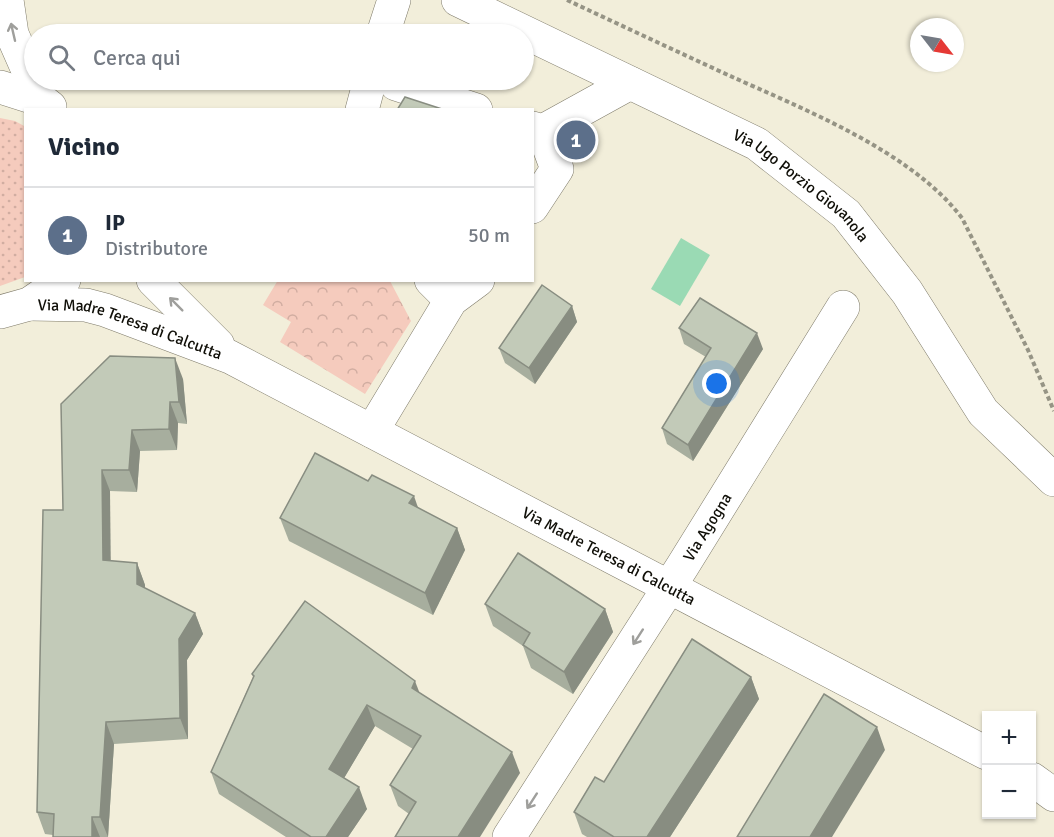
<!DOCTYPE html>
<html lang="it">
<meta charset="utf-8">
<style>
body{margin:0;font-family:Signika,sans-serif;background:#f6f6f7;color:#1f2937}
.controls{position:absolute;right:18px;bottom:18px;display:grid;overflow:hidden;border-radius:0px;box-shadow:0 2px 4px #0004}
.controls button{width:54px;height:54px;display:grid;place-items:center;padding:0;border:0;border-bottom:2px solid #e0e1e3;background:#fff;color:#1f2937;font:30px sans-serif}
.compass{position:absolute;left:910px;top:18px;width:54px;height:54px;border-radius:50%;background:#fff;box-shadow:0 2px 4px #0004;rotate:121deg}
.you{position:absolute;left:717px;top:384px;width:21px;height:21px;margin:-15px;border:4px solid #fff;border-radius:50%;background:#1a73e8;box-shadow:0 0 0 9px #1a73e833}
.badge{display:grid;place-items:center;width:39px;height:39px;border-radius:50%;background:#0b8043;color:#fff;font-size:20px;font-weight:700}
.pin{position:absolute;translate:-50% -50%;border:3px solid #fff;box-shadow:0 2px 6px #0006}
.list{margin:0;padding:0;list-style:none}
h2{display:flex;justify-content:space-between;align-items:center;height:78px;margin:0;padding:0 24px;font-size:26px}
h2 small{font-size:20px;font-weight:400;color:#747a83}
.list li{display:grid;grid-template-columns:39px 1fr auto;gap:18px;align-items:center;box-sizing:border-box;height:96px;padding:0 24px;border-top:2px solid #e0e1e3}
.list b{display:block;font-size:22px;white-space:nowrap}
.list p{margin:0;font-size:20px;white-space:nowrap;color:#747a83}
.list em{font-size:20px;font-style:normal;color:#747a83}
.icon{flex:none;width:33px;height:33px;fill:none;stroke:currentColor;stroke-width:2;stroke-linecap:round;stroke-linejoin:round}
.map{position:relative;flex:none;width:1054px;height:837px;overflow:hidden}
.search{position:absolute;background:#fff;box-shadow:0 2px 4px #0004;left:24px;top:24px;width:510px;height:66px;display:flex;align-items:center;gap:15px;box-sizing:border-box;padding:0 21px;border-radius:33px;color:#747a83;font-size:22px}
.panel{position:absolute;background:#fff;box-shadow:0 2px 4px #0004;left:24px;top:108px;width:510px;height:174px;border-radius:0px}
.map>svg:first-child{display:block}
.grass{fill:url(#grass-dots)}
.park{fill:url(#park-crowns)}
.water{fill:#9adab4}
.lines{fill:none;stroke-linecap:round;stroke-linejoin:round}
.minor-casing{stroke:#7f7b6a;stroke-width:34}
.major-casing{stroke:#7f7b6a;stroke-width:34}
.path{stroke:#969485;stroke-width:4;stroke-dasharray:4.5 3;stroke-linecap:butt}
.minor{stroke:#fff;stroke-width:33}
.major{stroke:#fff;stroke-width:33}
.wall{fill:#a7ae9e}
.shaded-wall{fill:#888d81}
.building{fill:#c2cab8;stroke:#888d81;stroke-width:1.5}
.oneway{stroke:#9f9f9c}
.labels{text-anchor:middle;stroke-width:4.5;stroke-linejoin:round;paint-order:stroke}
.street-label{font-size:16px;fill:#100f08;stroke:#f2eeda}
</style>
<div class="map">
<svg width="1054" height="837" viewBox="0 0 1054 837">
<defs>
<pattern id="grass-dots" width="8" height="8" patternUnits="userSpaceOnUse" patternTransform="scale(1.5)"><rect width="8" height="8" fill="#f5cbbd"/><path d="M2 2h.1M6 6h.1" fill="none" stroke="#d1ada1" stroke-width="1.8" stroke-linecap="round"/></pattern>
<pattern id="park-crowns" width="20" height="18" patternUnits="userSpaceOnUse" patternTransform="scale(1.5)"><rect width="20" height="18" fill="#f5cbbd"/><path d="M2 6a3 3 0 1 1 6 0M12 15a3 3 0 1 1 6 0" fill="none" stroke="#d1ada1"/></pattern>
</defs>
<rect width="100%" height="100%" fill="#f2eeda"/>
<polygon class="grass" points="0,118 15,121 26,127 25,277 0,286"/>
<polygon class="park" points="278,280 390,281 411,321 365,394 280,342 291,322 263,305"/>
<polygon class="water" points="681,238 710,255 680,306 651,289"/>
<g class="lines">
<defs>
<g id="minor">
<polyline points="7,0 12,34 41,100"/>
<polyline points="383,34 394,0"/>
<polyline points="394,80 396,84 476,110"/>
<polyline points="0,87 41,100 50,107"/>
<polyline points="362,110 370,80"/>
<polyline points="532,128 543,131 630,83"/>
<polyline points="532,207 557,169 543,131"/>
<polyline points="153,280 218,345"/>
<polyline points="431,280 451,300"/>
<path id="s1" d="M 29,304 L 86,305 L 105,310 L 230,357 L 986,753"/>
<polyline points="0,312 29,304 64,280"/>
<polyline points="372,431 451,300 478,280"/>
<polyline points="1032,779 1054,795"/>
<path id="s2" d="M 509,837 L 682,567 L 843,307"/>
</g>
<g id="major">
<path id="s3" d="M 458,0 L 757,144 L 846,214 L 907,292 L 983,412 L 1054,480"/>
</g>
</defs>
<use href="#minor" class="minor-casing"/>
<use href="#major" class="major-casing"/>
<path class="path" d="M 567,0 C 620,25 674,50 728,75 C 803,109 911,151 962,218 L 1028,350 L 1054,411"/>
<use href="#minor" class="minor"/>
<use href="#major" class="major"/>
</g>
<g class="wall">
<polygon points="572,306 577,322 535,384 505,363 499,348"/>
<polygon points="679,328 763,349 693,461 667,444 662,428 706,357 684,344"/>
<polygon points="183,379 187,424 178,423 177,450 140,451 137,492 110,491 110,561 137,563 145,585 145,588 195,613 203,634 187,660 188,739 114,744 108,837 53,837 53,835 45,834 37,812 63,510 61,404"/>
<polygon points="418,508 457,528 465,550 433,615 289,541 280,518"/>
<polygon points="485,604 605,609 613,632 573,694 531,668 523,646 493,626"/>
<polygon points="252,674 420,693 520,773 409,814 398,806 390,785 413,749 375,726 344,778 367,809 348,837 286,837 219,794 211,772 253,677"/>
<polygon points="751,677 759,699 670,837 587,837 582,834 574,812 604,782"/>
</g>
<g class="shaded-wall">
<polygon points="572,306 577,322 535,384 529,368"/>
<polygon points="757,333 763,349 693,461 688,445"/>
<polygon points="175,358 183,379 187,424 179,402"/>
<polygon points="170,402 178,423 177,450 169,429"/>
<polygon points="132,430 140,451 137,492 129,470"/>
<polygon points="102,470 110,491 111,582 103,560"/>
<polygon points="414,496 422,519 409,503"/>
<polygon points="457,528 465,550 433,615 425,593"/>
<polygon points="137,563 145,585 145,605 137,584"/>
<polygon points="605,609 613,632 573,694 564,672"/>
<polygon points="195,613 203,634 187,660 188,739 180,718 179,639"/>
<polygon points="751,677 759,699 670,837 647,837"/>
<polygon points="415,681 423,702 412,688"/>
<polygon points="367,705 375,726 337,790 329,769"/>
<polygon points="106,722 114,744 108,837 100,817"/>
<polygon points="877,727 885,750 832,837 810,837"/>
<polygon points="512,752 520,773 480,837 458,837"/>
<polygon points="359,787 367,809 348,837 326,837"/>
<polygon points="92,817 100,837 92,837"/>
</g>
<g class="building">
<polygon points="405,97 445,110 397,110"/>
<polygon points="542,285 572,306 529,368 499,348"/>
<polygon points="700,298 757,333 688,445 662,428 711,348 679,328"/>
<polygon points="110,356 175,358 179,402 170,402 169,429 132,430 129,470 102,470 103,560 137,563 137,584 195,613 179,639 180,718 106,722 100,817 92,817 92,837 53,837 54,814 37,812 43,510 63,510 61,404"/>
<polygon points="315,453 368,481 372,475 414,496 409,503 457,528 425,593 280,518"/>
<polygon points="518,553 605,609 564,672 523,645 530,633 485,604"/>
<polygon points="305,601 415,681 412,688 512,752 458,837 395,837 416,802 390,785 421,736 367,705 329,769 359,787 326,837 311,837 211,772 254,676 252,674"/>
<polygon points="692,639 751,677 647,837 614,837 574,812 595,777 604,782"/>
<polygon points="824,694 877,727 810,837 737,837"/>
</g>
<defs><path id="oneway-shaft" d="M-6 0H5M1.5-3L5.5 0L1.5 3" fill="none" stroke-width="1.6" stroke-linecap="round" stroke-linejoin="round" transform="scale(1.5)"/></defs>
<g class="oneway">
<use href="#oneway-shaft" transform="translate(13 32) rotate(-103)"/>
<use href="#oneway-shaft" transform="translate(176 304) rotate(-135)"/>
<use href="#oneway-shaft" transform="translate(638 637) rotate(123)"/>
<use href="#oneway-shaft" transform="translate(532 801) rotate(123)"/>
</g>
<g class="labels">
<g class="street-label">
<text dy="6" stroke="none"><textPath href="#s3" startOffset="392">Via Ugo Porzio Giovanola</textPath></text>
<text dy="6" stroke="none"><textPath href="#s1" startOffset="105">Via Madre Teresa di Calcutta</textPath></text>
<text dy="6" stroke="none"><textPath href="#s2" startOffset="368">Via Agogna</textPath></text>
<text dy="6" stroke="none"><textPath href="#s1" startOffset="638">Via Madre Teresa di Calcutta</textPath></text>
</g>
</g>
</svg>
<div class="controls">
<button>+</button>
<button>−</button>
</div>
<svg class="compass" viewBox="-18 -18 36 36"><path d="M0-13l5 13h-10z" fill="#e53935"/><path d="M0 13l5-13h-10z" fill="#747a83"/></svg>
<div class="you"></div>
<div class="pin badge" style="left:576px;top:140px;background:#5c6f8a">1</div>
<div class="search"><svg class="icon" aria-label="search" viewBox="0 0 24 24"><circle cx="10" cy="10" r="6"/><path d="M15 15l6 6"/></svg>Cerca qui</div>
<section class="panel">
<h2>Vicino<small></small></h2>
<ul class="list">
<li><span class="badge" style="background:#5c6f8a">1</span><div><b>IP</b><p>Distributore</p></div><em>50 m</em></li>
</ul>
</section>
</div>
